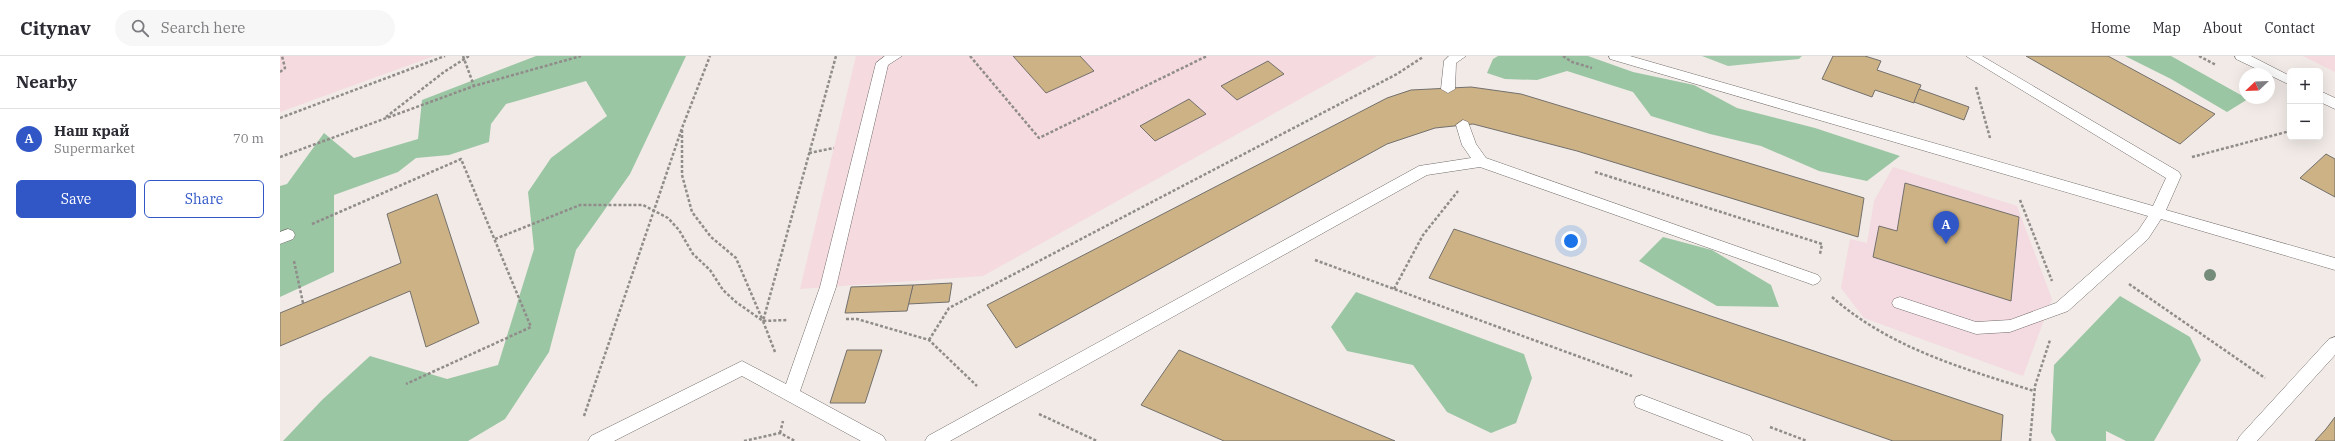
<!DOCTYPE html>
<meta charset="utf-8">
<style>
body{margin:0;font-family:"IBM Plex Serif",serif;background:#f7f7f7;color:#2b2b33}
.controls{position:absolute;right:12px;top:12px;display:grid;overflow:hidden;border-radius:6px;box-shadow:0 4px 16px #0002}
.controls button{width:36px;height:36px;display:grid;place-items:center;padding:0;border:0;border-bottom:1px solid #e1e1e2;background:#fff;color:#2b2b33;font:20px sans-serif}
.compass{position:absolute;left:1959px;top:12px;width:36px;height:36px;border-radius:50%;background:#fff;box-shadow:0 4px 16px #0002;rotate:247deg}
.you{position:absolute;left:1291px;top:185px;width:14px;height:14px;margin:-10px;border:3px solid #fff;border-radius:50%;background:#1a73e8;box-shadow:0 0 0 6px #1a73e833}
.badge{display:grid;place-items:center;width:26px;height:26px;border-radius:50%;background:#3157c7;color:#fff;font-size:13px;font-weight:700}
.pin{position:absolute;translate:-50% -33px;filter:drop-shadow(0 1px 2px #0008)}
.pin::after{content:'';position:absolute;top:21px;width:14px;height:12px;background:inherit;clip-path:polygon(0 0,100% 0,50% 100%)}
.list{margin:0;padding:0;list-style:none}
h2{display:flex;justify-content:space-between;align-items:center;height:52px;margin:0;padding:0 16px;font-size:17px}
h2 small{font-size:13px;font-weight:400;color:#7c7c81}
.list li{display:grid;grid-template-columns:26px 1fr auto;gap:12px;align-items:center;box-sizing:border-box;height:60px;padding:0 16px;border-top:1px solid #e1e1e2}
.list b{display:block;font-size:15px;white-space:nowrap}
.list p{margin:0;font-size:13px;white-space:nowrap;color:#7c7c81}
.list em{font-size:13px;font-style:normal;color:#7c7c81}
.actions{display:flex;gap:8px;padding:12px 16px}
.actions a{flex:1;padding:9px 0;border:1px solid #3157c7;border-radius:6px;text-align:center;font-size:14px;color:#3157c7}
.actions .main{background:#3157c7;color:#fff}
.icon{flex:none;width:22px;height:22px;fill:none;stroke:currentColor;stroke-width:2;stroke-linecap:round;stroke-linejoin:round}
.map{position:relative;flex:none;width:2055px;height:385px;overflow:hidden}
header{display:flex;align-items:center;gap:24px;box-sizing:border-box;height:56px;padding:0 20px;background:#fff;border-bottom:1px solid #e1e1e2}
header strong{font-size:19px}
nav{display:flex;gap:22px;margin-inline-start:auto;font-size:14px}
.search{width:280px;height:36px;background:#f7f7f7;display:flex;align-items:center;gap:10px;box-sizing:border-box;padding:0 14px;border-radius:22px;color:#7c7c81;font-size:15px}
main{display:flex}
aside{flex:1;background:#fff}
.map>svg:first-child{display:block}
.commercial{fill:#f4dae1}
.education{fill:#f5dae0}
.green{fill:#a2c9aa}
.forest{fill:#9bc6a4}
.building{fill:#cdb285;stroke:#73706c}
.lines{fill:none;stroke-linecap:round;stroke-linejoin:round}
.lane-casing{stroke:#726c6a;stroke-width:1}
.path{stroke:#908c8a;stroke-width:2.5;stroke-dasharray:3 2;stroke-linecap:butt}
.lane{fill:#fff;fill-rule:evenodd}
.tree{fill:#748c79}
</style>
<header>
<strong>Citynav</strong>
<div class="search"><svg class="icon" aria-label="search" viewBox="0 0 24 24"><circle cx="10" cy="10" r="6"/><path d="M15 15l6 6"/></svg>Search here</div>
<nav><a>Home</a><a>Map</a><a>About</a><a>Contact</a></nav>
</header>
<main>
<aside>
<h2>Nearby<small></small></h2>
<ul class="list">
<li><span class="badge">A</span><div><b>Наш край</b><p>Supermarket</p></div><em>70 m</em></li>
</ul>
<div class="actions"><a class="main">Save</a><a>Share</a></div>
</aside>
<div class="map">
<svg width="2055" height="385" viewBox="0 0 2055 385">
<rect width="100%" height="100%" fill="#f1eae7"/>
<polygon class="commercial" points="1613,111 1737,150 1772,243 1743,320 1584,262 1561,232 1570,183 1587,187 1594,145"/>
<g class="education">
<polygon points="0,0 154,0 0,56"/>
<polygon points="576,0 1097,0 703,220 520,233"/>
<polygon points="2023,0 2055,0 2055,16"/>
</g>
<polygon class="green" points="1422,0 1522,0 1519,3 1448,10"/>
<g class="forest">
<polygon points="256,0 406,0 350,118 296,194 269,296 225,363 188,385 3,385 42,344 90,300 167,323 218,309 254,193 248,136 271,102 327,60 306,25 226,48 211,68 209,86 169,99 136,102 118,116 54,139 54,216 0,241 0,130 7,128 44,77 74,102 138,83 142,44"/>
<polygon points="1218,0 1308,0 1353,16 1414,29 1457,52 1535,72 1620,100 1587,125 1539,115 1481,90 1430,78 1371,60 1353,36 1287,15 1257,24 1225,23 1207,17 1213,3"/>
<polygon points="1845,0 1891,0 1968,43 1947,56 1891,23"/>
<polygon points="1383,181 1432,194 1491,229 1499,251 1437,250 1359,205"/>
<polygon points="1076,236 1244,298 1252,322 1236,367 1211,377 1167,356 1133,309 1067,295 1051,271"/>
<polygon points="1840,240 1910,281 1921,304 1874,385 1846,385 1826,375 1826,385 1776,385 1771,376 1774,309"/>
</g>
<g class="building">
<polygon points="733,0 800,0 814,15 766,37"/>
<polygon points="1553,0 1585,0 1601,5 1597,14 1641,29 1634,47 1595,34 1592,41 1542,23"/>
<polygon points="1746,0 1828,0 1935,58 1900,88"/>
<polygon points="988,5 1004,18 957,44 941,30"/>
<polygon points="1191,31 1241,38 1584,142 1578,181 1297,95 1193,68 1155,72 1107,88 736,292 707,249 1107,42 1131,34"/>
<polygon points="1639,33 1689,51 1684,64 1634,46"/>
<polygon points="909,43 926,58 875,85 860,70"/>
<polygon points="2046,98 2055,103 2055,141 2020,122"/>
<polygon points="1625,127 1739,161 1731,245 1593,201 1599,170 1617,175"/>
<polygon points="157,138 199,267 146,291 130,235 0,290 0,257 121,207 107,158"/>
<polygon points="1174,173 1723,359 1721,385 1613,385 1149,222"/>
<polygon points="672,227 669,246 628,248 633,229"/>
<polygon points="633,229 627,255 565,257 571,231"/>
<polygon points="567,294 602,294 585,347 550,347"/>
<polygon points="899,294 1115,385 944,385 861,349"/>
<polygon points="2055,361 2055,385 2035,385 2046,373"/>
</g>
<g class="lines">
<defs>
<g id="lane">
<polygon points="605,0 622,0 608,9 556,231 520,335 603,380 606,385 581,385 462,320 334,385 308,385 311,380 462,305 506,328 540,231 596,7"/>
<polygon points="1169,0 1186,0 1176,7 1175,33 1168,37 1161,33 1164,5"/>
<polygon points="1329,0 1350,0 1873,150 1886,122 1686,0 1702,0 1899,116 1901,120 1886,154 2055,202 2055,214 1881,163 1868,183 1788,255 1730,276 1696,278 1614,251 1612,247 1614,243 1620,241 1696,266 1730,264 1776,247 1858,175 1868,160 1330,3"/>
<polygon points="1955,0 1971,0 2010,20 2010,29 1956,3"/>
<polygon points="2040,35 2055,42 2055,53 2040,46"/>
<polygon points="1183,64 1188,66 1196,88 1206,102 1538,219 1541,223 1538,227 1533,229 1528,227 1200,111 1147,119 670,385 645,385 648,380 1139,110 1191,102 1182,89 1176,69"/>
<polygon points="8,173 13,175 15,179 13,183 0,188 0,176"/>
<polygon points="2055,281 2055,299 1977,385 1957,385 1960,380 2049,283"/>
<polygon points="1362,339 1470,380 1473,385 1444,385 1356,351 1354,346 1356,341"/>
</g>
</defs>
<use href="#lane" class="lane-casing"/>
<g class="path">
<polyline points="183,0 194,30"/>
<polyline points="690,0 759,82 927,0"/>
<polyline points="1283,0 1292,6 1312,12"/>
<polyline points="1919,0 1936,9"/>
<polyline points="0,16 5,12 2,0"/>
<polyline points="1696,31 1710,82"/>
<polyline points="106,61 164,16 189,0"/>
<polyline points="0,62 165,0"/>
<polyline points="402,74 402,119 412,156 431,181 456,202 483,265"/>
<polyline points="529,97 554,92"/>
<polyline points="0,101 194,30 301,0"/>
<polyline points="1912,101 2010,75"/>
<polyline points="1315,116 1542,188 1540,198"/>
<polyline points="1740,144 1772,225"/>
<polyline points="32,168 181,103 251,271 126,328"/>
<polyline points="215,183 300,149 363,149 388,162 399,174 413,198 430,214 443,234 456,246 483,265 507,264"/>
<polyline points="1035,204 1352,320"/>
<polyline points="14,205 23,247"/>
<polyline points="1849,228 1985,322"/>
<polyline points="1114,233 1143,179 1178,135"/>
<path d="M 1552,241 C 1610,292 1682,312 1754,335"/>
<polyline points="566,263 577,263 649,284 697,330"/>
<polyline points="649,284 669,252 1117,18 1143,1"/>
<polyline points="495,296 483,265 556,0"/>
<polyline points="759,358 817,385"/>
<polyline points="304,360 402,72 430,0"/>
<polyline points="1490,371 1527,385"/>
<polyline points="500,377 503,365"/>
<polyline points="464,385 500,377 515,385"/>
<polyline points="1750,385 1755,330 1770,284"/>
</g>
<use href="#lane" class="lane"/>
</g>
<circle class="tree" cx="1930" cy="219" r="6"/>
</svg>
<div class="controls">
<button>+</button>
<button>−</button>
</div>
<svg class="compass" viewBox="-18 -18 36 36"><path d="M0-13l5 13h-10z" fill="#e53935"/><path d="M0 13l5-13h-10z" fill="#7c7c81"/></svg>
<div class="you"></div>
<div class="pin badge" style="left:1666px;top:188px">A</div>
</div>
</main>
